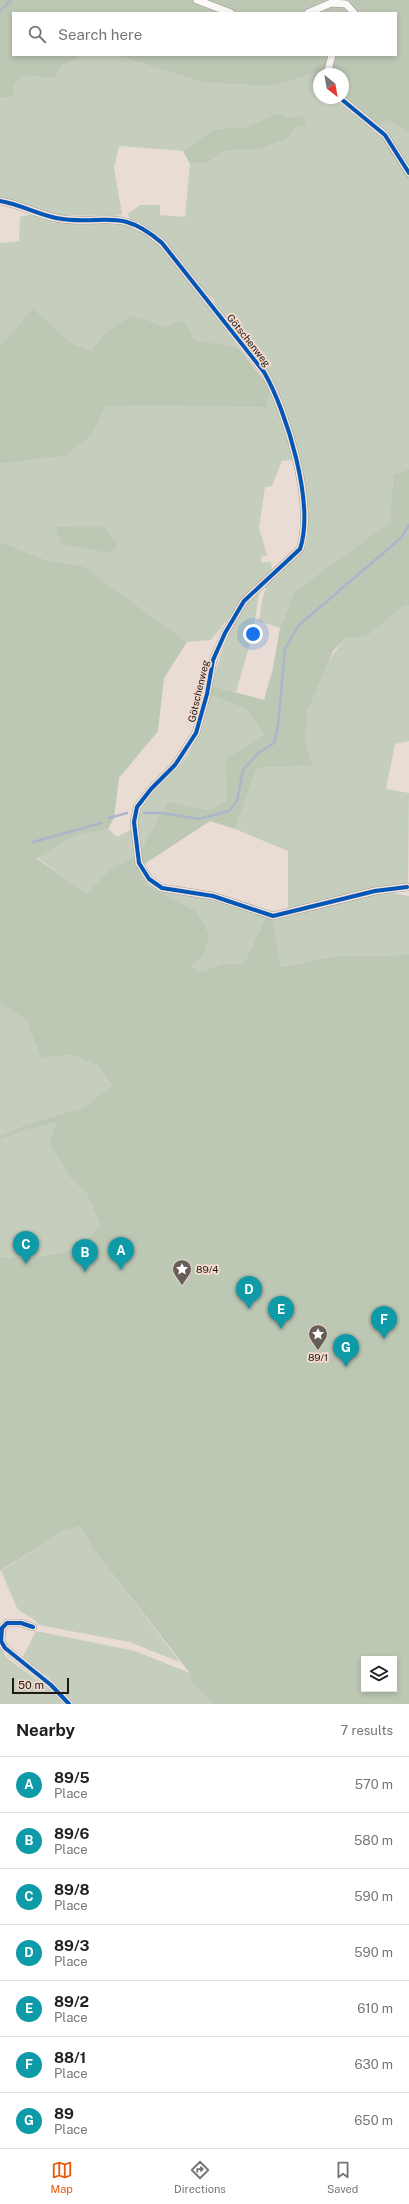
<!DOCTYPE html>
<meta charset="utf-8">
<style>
body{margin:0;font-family:"Public Sans",sans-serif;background:#f2f2f2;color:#202124}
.controls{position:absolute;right:12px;bottom:12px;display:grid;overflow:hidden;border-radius:0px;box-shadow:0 2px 6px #0003}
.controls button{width:36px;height:36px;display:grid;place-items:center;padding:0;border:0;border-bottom:1px solid #e0e0e0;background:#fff;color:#202124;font:20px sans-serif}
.compass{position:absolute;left:313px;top:68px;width:36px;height:36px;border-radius:50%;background:#fff;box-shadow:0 2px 6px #0003;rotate:149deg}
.scale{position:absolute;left:12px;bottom:10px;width:57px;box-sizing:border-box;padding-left:4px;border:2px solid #211a15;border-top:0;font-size:11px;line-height:14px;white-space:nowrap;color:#211a15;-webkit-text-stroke:3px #f0d9cd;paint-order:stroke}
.you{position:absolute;left:253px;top:634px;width:14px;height:14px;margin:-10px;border:3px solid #fff;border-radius:50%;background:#1a73e8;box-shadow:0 0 0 6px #1a73e833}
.badge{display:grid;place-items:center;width:26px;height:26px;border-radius:50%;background:#ea580c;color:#fff;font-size:13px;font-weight:700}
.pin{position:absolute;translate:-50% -33px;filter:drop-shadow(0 1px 2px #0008)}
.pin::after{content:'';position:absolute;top:21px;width:14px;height:12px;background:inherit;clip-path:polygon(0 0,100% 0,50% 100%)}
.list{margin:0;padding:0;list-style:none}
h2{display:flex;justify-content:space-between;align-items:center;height:52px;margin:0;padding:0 16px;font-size:17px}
h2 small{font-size:13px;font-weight:400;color:#757577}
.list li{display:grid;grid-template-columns:26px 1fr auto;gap:12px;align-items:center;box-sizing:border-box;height:56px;padding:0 16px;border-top:1px solid #e0e0e0}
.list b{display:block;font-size:15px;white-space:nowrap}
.list p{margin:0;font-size:13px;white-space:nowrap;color:#757577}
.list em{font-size:13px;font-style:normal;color:#757577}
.icon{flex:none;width:22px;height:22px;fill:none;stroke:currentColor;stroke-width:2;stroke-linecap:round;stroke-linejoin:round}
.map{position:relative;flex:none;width:409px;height:1704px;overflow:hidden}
.search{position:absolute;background:#fff;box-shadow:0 2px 6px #0003;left:12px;right:12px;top:12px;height:44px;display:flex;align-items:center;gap:10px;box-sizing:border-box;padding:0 14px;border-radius:0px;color:#757577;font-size:15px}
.sheet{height:444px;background:#fff}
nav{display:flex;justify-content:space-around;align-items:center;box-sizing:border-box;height:56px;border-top:1px solid #e0e0e0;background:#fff;font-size:11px;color:#757577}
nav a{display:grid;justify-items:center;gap:2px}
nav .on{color:#ea580c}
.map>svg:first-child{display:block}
.green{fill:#c5cebd}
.forest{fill:#bcc7b4;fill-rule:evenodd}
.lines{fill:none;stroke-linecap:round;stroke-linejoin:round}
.stream{stroke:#aab6ca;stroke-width:2.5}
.minor-casing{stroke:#9d948f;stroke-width:8}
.minor{stroke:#fcfaf9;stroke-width:7}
.cycleway-casing{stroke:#f0d9cd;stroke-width:6}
.cycleway{stroke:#0057b8;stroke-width:4}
.labels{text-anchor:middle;stroke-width:4;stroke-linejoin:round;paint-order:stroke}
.street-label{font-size:10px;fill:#211a15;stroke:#f0d9cd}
.poi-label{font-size:10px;fill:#211a15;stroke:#f0d9cd;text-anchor:start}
</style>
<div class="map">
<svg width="409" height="1704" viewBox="0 0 409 1704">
<rect width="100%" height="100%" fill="#e8dcd5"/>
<g class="green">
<polygon points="83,55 115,55 205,83 274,86 316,73 319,75 319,98 337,98 386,140 409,177 409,469 393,475 390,522 295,591 280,628 259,621 262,601 267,584 273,576 299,555 306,545 308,534 307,512 274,386 220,312 213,298 202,290 167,245 130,220 128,214 140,205 160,205 160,215 185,217 190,164 209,163 225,151 262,149 288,138 296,127 292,118 278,113 246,127 214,129 183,151 119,146 114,168 122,214 116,216 53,215 0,199 0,98 13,97 14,83 28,75 54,79 61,67"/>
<polygon points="387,120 409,133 409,170 377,125"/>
<polygon points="32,214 129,224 154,239 181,269 238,347 195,340 182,319 167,327 132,315 107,331 91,351 71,343 33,310 0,346 0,243 19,241 20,217"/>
<polygon points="270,388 294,460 282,461 272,486 265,487 259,528 267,555 261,557 261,562 271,562 272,572 251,591 211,640 187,642 83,566 49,561 4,543 0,545 0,464 65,456 91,436 106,406 265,407"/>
<path d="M 260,588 L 253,633 L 236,692 L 212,686 C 221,648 233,616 260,588 Z"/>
<path d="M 409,605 L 409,741 L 395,744 L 386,789 L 409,793 L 408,883 L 288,912 L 288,851 L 235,829 L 257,768 L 313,766 C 311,758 306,750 305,742 C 301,710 324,661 346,638 L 366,637 L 403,606 Z"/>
<path d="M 210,695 L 246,709 L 264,735 L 225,759 L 228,800 L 208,810 L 167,801 L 140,852 C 138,841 136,828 138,818 C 142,795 177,774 189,753 C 200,735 204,714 210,695 Z"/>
<polygon points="108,829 117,837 132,829 135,856 111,870 87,893 36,857 75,836"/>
<polygon points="140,874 151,885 228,903 266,917 244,963 223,964 197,973 192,965 203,957 210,935 196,911 144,884"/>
<polygon points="387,892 409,896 409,955 336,956 279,967 273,918 282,918 366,895"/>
<polygon points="0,1003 26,1020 41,1058 73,1055 98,1066 112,1087 84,1107 25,1125 0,1135"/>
<polygon points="57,1122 71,1179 87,1194 100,1225 79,1249 32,1258 0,1257 0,1140 25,1130"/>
<polygon points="81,1526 93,1549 180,1662 129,1642 39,1625 32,1618 18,1610 1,1571 63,1531"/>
<polygon points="36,1631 135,1651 190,1673 189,1680 214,1704 72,1704 49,1677 22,1659"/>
<polygon points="0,1648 7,1658 50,1690 63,1704 0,1704"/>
</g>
<g class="forest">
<polygon points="0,0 409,0 409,133 387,120 377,125 343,98 343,74 319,75 315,73 274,86 205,83 115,55 396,55 396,13 13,13 13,55 83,55 61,67 54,79 28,75 14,83 13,97 0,98"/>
<polygon points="278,113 292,118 305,116 305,125 296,127 288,138 262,149 225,151 208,163 190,164 183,151 214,129 246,127"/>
<polygon points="33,309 71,343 91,351 107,331 132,315 167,327 182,319 195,340 238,347 270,388 266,407 106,406 91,436 65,456 0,464 0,346"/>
<polygon points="409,469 409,605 403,606 366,637 346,638 333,651 307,711 305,742 313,766 257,768 235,829 210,821 143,865 140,852 167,801 208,810 227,800 225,759 264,735 246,709 210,695 212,686 264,700 273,668 280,628 295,591 390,522 393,475"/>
<polygon points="104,526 117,544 115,550 105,552 61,544 55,527"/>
<path d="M 4,543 L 49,561 L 83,566 L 187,642 L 164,678 L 158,731 L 119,778 L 114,818 L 108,829 L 75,836 L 36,858 L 87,893 L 110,870 L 135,856 L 144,884 L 196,911 L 210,935 L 203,957 L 192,965 L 197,973 L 223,964 L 244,963 L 266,917 L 273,918 L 280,967 L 336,956 L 409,955 L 409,1704 L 214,1704 L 189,1680 L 190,1673 L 93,1549 L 81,1526 L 63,1531 L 0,1571 L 0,1257 L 32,1258 L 79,1249 L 100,1225 L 87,1194 L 71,1179 L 50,1143 L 57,1122 L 25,1130 L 0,1140 L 0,1135 L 25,1125 L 84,1107 L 112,1086 L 98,1066 L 73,1055 L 41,1058 L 26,1020 L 0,1003 L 0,545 ZM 364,1659 L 394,1659 L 394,1689 L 364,1689 Z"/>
</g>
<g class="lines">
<g class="stream">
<polyline points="0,11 11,0"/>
<polyline points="144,813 162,813 199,819 229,811 237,801 243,770 258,753 274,743 278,726 285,649 298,626 402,537 409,525"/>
<polyline points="109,818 127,813"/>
<polyline points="33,842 101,823"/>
</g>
<defs>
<g id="minor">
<polyline points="197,0 231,13"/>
<polyline points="308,13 331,3 346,4 354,13"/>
<polyline points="327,74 332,55"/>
<polyline points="340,98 385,135 409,173"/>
<path d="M 0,201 C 19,204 37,214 56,218 C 103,227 118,205 162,243 L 264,372 C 287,412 315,504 300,549 L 244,601 L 225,633 L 213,660 L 207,694 L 196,733 L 175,765 L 151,789 L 137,807 L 134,822 L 139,863 L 149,879 L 162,888 L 213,896 L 273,916 L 375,891 L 407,887"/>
<polyline points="33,1627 21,1623 7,1623 2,1628 1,1641 5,1648 51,1685 69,1704"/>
</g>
</defs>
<use href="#minor" class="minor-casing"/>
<use href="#minor" class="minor"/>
<defs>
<g id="cycleway">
<polyline points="340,98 385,135 409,173"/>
<path d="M 0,201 C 19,204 37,214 56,218 C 103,227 118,205 162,243 L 264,372 C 287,412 315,504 300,549 L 244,601 L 225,633 L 213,660 L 207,694 L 196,733 L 175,765 L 151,789 L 137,807 L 134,822 L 139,863 L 149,879 L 162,888 L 213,896 L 273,916 L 375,891 L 407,887"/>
<polyline points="33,1627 21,1623 7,1623 2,1628 1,1641 5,1648 51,1685 69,1704"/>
</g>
</defs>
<use href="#cycleway" class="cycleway-casing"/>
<use href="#cycleway" class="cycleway"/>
</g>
<defs>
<symbol id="sight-pin" viewBox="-11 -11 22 30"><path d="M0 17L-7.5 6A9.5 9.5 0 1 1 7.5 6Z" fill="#675e58" stroke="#f0d9cd"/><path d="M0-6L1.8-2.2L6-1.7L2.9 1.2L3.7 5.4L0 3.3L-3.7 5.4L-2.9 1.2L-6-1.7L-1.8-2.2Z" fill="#fff"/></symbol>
</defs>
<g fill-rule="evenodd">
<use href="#sight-pin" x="171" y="1258" width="22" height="30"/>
<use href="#sight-pin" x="307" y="1323" width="22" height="30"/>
</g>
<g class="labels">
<g class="street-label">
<text transform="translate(249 340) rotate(52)" y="4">Götschenweg</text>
<text transform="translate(198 691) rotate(-77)" y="4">Götschenweg</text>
</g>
<g class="poi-label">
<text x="196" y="1273">89/4</text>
<text x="318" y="1361" text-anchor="middle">89/1</text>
</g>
</g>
</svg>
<div class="controls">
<button><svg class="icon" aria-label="layers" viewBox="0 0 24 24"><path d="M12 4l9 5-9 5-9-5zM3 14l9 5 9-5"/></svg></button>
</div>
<svg class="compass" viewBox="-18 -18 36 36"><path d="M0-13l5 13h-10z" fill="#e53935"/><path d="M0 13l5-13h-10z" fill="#757577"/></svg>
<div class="scale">50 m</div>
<div class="you"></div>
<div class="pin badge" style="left:121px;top:1270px;background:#0f9aa8">A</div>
<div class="pin badge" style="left:85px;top:1272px;background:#0f9aa8">B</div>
<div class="pin badge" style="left:26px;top:1264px;background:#0f9aa8">C</div>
<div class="pin badge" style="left:249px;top:1309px;background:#0f9aa8">D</div>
<div class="pin badge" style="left:281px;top:1329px;background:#0f9aa8">E</div>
<div class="pin badge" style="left:384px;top:1339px;background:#0f9aa8">F</div>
<div class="pin badge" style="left:346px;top:1367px;background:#0f9aa8">G</div>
<div class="search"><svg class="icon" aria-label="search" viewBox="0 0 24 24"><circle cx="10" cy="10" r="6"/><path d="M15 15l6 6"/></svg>Search here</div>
</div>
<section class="sheet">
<h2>Nearby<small>7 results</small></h2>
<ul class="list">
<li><span class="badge" style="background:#0f9aa8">A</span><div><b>89/5</b><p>Place</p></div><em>570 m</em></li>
<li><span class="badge" style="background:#0f9aa8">B</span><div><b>89/6</b><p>Place</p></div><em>580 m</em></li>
<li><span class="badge" style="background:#0f9aa8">C</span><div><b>89/8</b><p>Place</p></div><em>590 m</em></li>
<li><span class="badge" style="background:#0f9aa8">D</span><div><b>89/3</b><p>Place</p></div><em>590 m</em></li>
<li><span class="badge" style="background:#0f9aa8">E</span><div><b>89/2</b><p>Place</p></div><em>610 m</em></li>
<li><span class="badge" style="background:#0f9aa8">F</span><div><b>88/1</b><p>Place</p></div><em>630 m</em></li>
<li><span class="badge" style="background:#0f9aa8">G</span><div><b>89</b><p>Place</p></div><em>650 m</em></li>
</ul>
</section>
<nav>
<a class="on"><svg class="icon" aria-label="map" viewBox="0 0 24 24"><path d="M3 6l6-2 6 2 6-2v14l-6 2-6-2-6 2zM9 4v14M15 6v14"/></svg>Map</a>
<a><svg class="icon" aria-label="directions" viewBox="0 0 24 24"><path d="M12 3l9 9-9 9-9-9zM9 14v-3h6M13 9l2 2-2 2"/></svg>Directions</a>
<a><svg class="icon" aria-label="saved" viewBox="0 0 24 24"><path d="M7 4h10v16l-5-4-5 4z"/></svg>Saved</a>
</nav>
